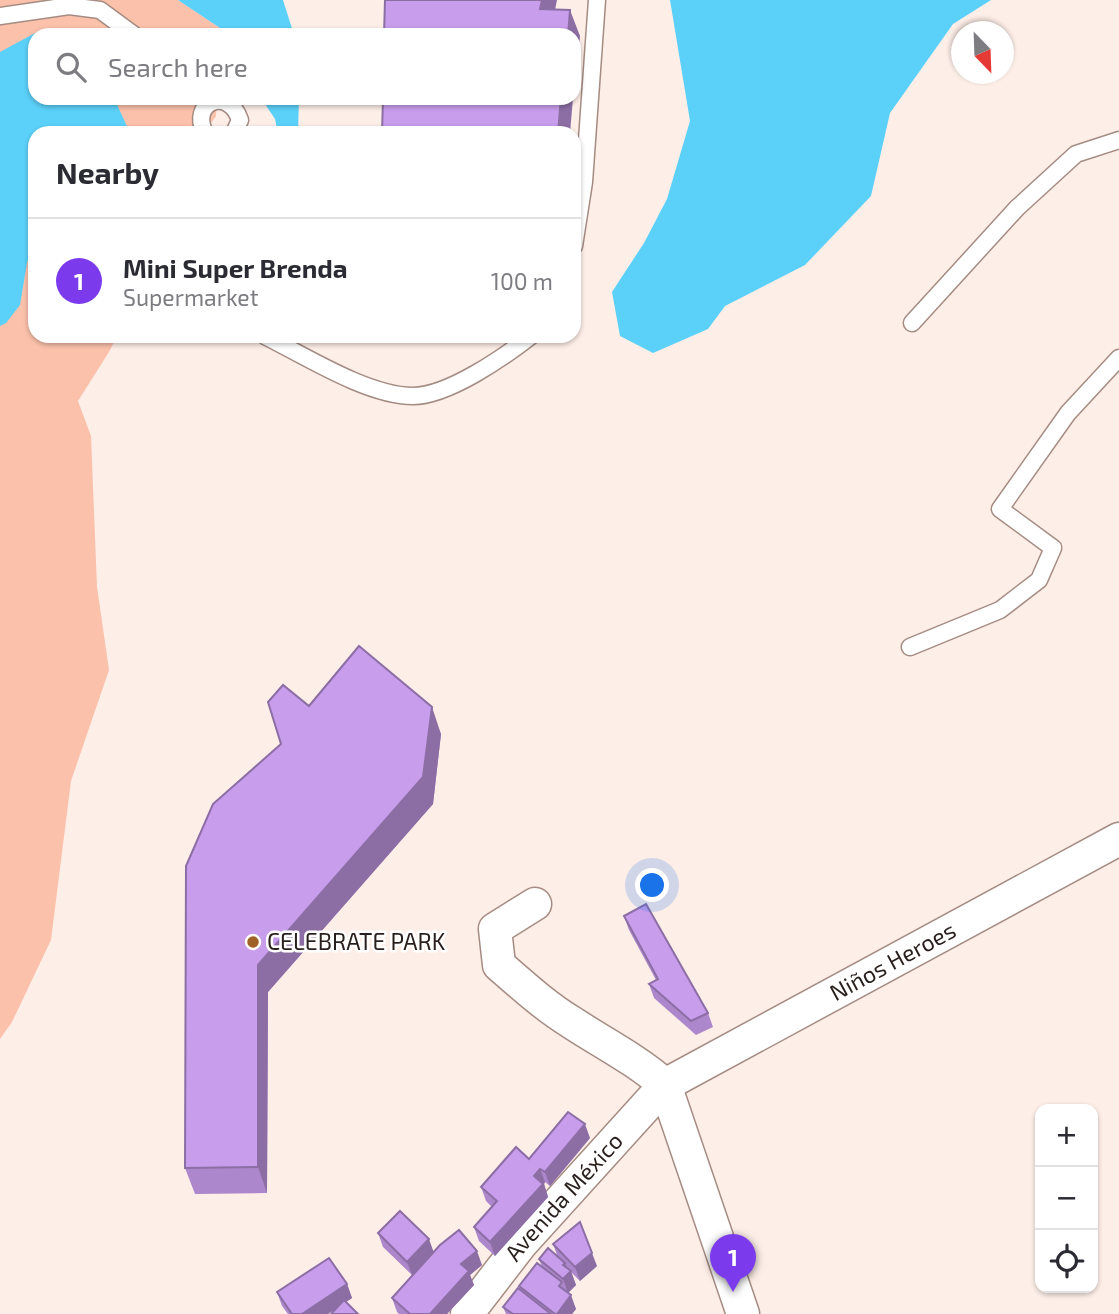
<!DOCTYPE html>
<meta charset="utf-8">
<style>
body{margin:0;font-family:"Exo 2",sans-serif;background:#f7f7f7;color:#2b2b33}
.controls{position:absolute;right:21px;bottom:21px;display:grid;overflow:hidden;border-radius:14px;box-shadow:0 2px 5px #0004}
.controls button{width:63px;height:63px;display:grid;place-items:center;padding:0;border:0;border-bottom:2px solid #e1e1e2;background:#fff;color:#2b2b33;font:35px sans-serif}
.compass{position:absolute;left:951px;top:21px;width:63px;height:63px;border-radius:50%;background:#fff;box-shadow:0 2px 5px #0004;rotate:157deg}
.you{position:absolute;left:653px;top:886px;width:24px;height:24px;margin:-18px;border:5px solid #fff;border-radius:50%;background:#1a73e8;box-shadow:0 0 0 10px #1a73e833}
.badge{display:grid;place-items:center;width:46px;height:46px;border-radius:50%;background:#7c3aed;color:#fff;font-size:23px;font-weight:700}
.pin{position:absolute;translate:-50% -58px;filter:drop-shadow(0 2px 4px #0008)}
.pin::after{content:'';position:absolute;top:37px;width:24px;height:21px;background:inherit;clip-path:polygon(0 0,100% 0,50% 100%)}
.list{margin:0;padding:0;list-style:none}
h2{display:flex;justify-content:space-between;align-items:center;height:91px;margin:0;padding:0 28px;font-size:30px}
h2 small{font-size:23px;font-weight:400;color:#7c7c81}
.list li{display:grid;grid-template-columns:46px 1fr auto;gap:21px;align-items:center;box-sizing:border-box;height:126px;padding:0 28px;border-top:2px solid #e1e1e2}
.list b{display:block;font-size:26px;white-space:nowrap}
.list p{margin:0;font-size:23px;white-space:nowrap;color:#7c7c81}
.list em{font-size:23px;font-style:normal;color:#7c7c81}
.icon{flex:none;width:38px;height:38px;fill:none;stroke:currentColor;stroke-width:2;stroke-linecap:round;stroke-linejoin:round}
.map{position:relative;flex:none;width:1119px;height:1314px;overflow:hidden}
.search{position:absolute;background:#fff;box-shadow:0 2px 5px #0004;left:28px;top:28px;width:553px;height:77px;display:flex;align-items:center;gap:18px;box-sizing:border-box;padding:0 24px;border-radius:21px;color:#7c7c81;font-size:26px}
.panel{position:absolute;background:#fff;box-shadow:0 2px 5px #0004;left:28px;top:126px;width:553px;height:217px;border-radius:21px}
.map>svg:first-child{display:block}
.green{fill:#fbc1ab}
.water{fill:#5bd1f9}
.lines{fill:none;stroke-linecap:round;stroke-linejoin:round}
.lane-casing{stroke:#a58c83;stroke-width:19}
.street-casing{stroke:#a58c83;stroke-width:35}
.lane{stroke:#fff;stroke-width:16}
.street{stroke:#fff;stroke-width:32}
.wall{fill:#ac87cb}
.shaded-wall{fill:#8c6ea5}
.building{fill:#c89dec;stroke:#8c6ea5;stroke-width:2}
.poi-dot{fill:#a06129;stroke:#fff;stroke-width:2.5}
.labels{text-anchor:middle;stroke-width:5;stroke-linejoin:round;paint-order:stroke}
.poi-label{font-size:23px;fill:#291f1c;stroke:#fff;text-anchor:start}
.street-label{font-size:23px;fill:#291f1c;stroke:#fff}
</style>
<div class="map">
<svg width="1119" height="1314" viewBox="0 0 1119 1314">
<rect width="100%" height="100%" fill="#feeee8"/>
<polygon class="green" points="0,0 178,0 223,30 223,35 35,35 35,98 217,98 216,116 204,133 35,133 35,336 117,336 109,352 78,401 91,436 97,587 109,670 71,781 51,940 12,1022 0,1039"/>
<g class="water">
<polygon points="178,0 283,0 294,35 225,35 223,30"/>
<polygon points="670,0 991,0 953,24 890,113 871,196 805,265 725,306 708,329 653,353 620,336 612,292 644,243 667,199 690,121"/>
<polygon points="35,33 58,35 35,35 35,98 114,98 130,133 35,133 35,242 27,263 20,305 6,323 0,326 0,52"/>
<polygon points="261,98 299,98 298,133 278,133 275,119"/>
</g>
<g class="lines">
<defs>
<g id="lane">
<polyline points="0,16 69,6 100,10 134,35"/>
<path d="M 205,133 C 189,103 228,85 240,120 L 234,133"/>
<polyline points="574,246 584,182 597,0"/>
<polyline points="912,323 1017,208 1076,154 1119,140"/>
<path d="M 265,336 C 305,356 368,396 413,396 C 448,396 504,357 531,336"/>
<polyline points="910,647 1000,610 1039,580 1053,548 1000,509 1068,413 1119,358"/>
</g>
<g id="street">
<path d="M 535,904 L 495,929 L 499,965 C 522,985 545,1006 571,1022 C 603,1043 637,1060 665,1085 L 743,1314"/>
<path id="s1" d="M 467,1314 L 521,1244 L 665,1085 L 1119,839"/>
</g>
</defs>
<use href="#lane" class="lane-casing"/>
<use href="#street" class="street-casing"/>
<use href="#lane" class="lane"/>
<use href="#street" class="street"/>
</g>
<g class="wall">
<polygon points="441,734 433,804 268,992 267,1193 195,1194 185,1168 281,744"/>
<polygon points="624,916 708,1013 713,1027 696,1035 654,998 649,984 656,980 629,930"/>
<polygon points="590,1138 550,1186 545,1182 544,1184 548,1197 495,1256 479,1241 474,1227 492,1207 486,1201 481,1187 529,1159"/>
<polygon points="378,1233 433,1252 482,1265 470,1275 474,1285 447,1314 399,1314 397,1312 392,1298 412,1275 383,1247"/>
<polygon points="553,1244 597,1266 580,1281 571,1272 576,1285 568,1293 576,1309 572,1314 506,1314 503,1307 521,1291 519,1286 542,1267 539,1259 557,1255"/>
<polygon points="347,1284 352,1298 328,1314 288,1314 282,1306 277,1292"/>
</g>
<g class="shaded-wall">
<polygon points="542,0 557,0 550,35 540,9"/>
<polygon points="570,10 580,36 574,92 574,35 568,35"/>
<polygon points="561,98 573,98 570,133 558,133"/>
<polygon points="432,707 441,734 433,804 268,992 267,1193 258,1167 258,965"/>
<polygon points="585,1124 590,1138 550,1186 545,1172"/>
<polygon points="540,1169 545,1182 544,1184 548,1197 495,1256 490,1242 534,1176"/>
<polygon points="429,1239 434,1253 412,1275 407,1262"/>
<polygon points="477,1251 482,1265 470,1275 474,1285 447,1314 430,1314 461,1264"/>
<polygon points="592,1253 597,1266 580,1281 575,1267"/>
<polygon points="565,1263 569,1273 571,1271 576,1285 568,1293 563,1279 563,1265"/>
<polygon points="347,1284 352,1298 328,1314 302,1314"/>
<polygon points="571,1295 576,1309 572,1314 557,1314"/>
</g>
<g class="building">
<polygon points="385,0 542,0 540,9 570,10 568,35 384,35"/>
<polygon points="383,98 561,98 558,133 382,133"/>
<polygon points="359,646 432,707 423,777 258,965 258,1167 185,1168 186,866 213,804 281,744 268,702 283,685 309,706"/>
<polygon points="646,904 708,1013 691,1021 649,984 658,979 624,916"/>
<polygon points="568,1112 585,1124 545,1172 540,1169 534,1176 543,1184 490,1242 474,1227 497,1201 481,1187 516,1147 529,1159"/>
<polygon points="400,1211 429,1239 407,1262 378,1233"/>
<polygon points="580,1222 592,1253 575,1267 553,1244"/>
<polygon points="459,1230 477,1251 461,1264 469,1271 430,1314 410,1314 392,1298 440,1245"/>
<polygon points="548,1248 565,1263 563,1265 571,1271 563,1279 539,1259"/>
<polygon points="329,1258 347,1284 302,1314 292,1314 277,1292"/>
<polygon points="537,1263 562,1282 559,1286 571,1295 557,1314 555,1314 519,1286"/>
<polygon points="518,1288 551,1314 513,1314 503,1307"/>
<polygon points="344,1300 358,1314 331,1314"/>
</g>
<circle class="poi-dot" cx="253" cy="942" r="7"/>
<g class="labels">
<g class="poi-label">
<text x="267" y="950">CELEBRATE PARK</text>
</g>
<g class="street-label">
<text dy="8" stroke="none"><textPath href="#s1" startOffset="562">Niños Heroes</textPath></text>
<text dy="8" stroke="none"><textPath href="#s1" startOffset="152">Avenida México</textPath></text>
</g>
</g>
</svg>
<div class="controls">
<button>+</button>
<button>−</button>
<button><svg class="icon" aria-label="locate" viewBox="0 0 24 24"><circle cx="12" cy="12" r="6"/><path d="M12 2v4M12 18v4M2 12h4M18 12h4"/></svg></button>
</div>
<svg class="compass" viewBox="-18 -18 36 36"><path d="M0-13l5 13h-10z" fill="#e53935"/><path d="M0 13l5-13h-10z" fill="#7c7c81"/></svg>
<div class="you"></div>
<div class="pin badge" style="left:733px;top:1292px">1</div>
<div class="search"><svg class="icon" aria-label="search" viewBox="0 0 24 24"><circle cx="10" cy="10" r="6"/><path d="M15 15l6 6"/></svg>Search here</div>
<section class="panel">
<h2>Nearby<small></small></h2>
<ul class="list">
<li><span class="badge">1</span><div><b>Mini Super Brenda</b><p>Supermarket</p></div><em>100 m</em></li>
</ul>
</section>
</div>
